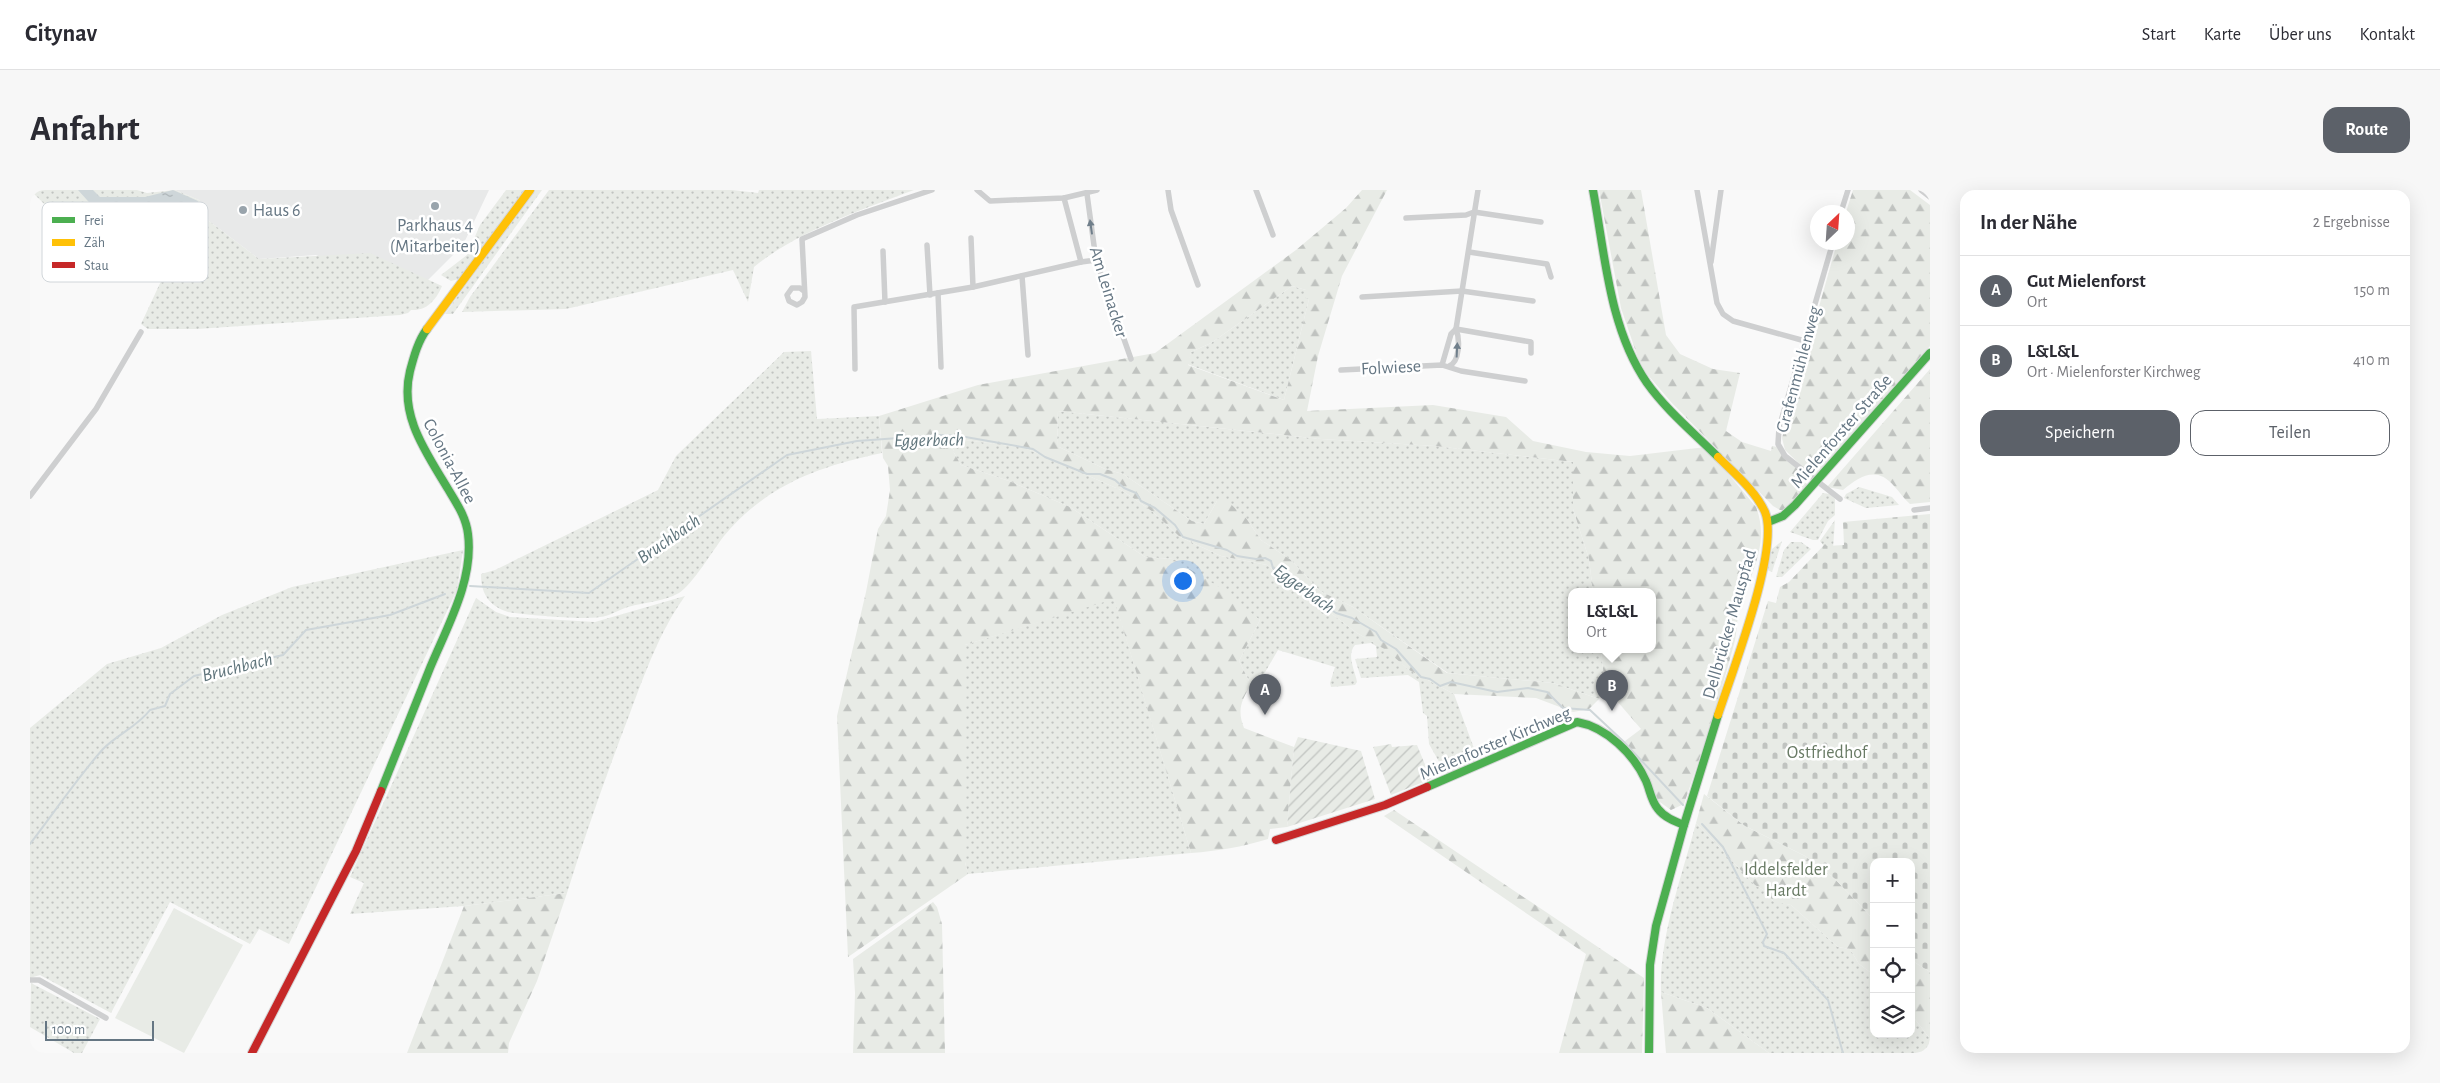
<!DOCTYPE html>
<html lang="de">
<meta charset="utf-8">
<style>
body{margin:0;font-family:"Alegreya Sans",sans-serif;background:#f7f7f7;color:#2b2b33}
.controls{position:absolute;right:15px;bottom:15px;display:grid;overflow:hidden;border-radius:10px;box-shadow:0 5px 20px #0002}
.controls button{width:45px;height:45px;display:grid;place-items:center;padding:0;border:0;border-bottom:1px solid #e1e1e2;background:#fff;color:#2b2b33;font:25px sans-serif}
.compass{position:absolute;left:1780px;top:15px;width:45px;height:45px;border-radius:50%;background:#fff;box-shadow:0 5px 20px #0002;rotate:25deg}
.scale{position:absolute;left:15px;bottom:12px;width:109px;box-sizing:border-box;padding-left:5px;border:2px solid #657683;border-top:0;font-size:14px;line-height:18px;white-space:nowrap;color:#657683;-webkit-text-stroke:4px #fff;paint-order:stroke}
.you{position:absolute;left:1152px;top:390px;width:18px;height:18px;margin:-12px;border:4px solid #fff;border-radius:50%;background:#1a73e8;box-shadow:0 0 0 8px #1a73e833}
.badge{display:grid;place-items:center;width:32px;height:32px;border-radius:50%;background:#5c6169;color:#fff;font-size:16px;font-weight:700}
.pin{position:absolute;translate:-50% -41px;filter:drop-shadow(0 1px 2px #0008)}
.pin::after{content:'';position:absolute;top:26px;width:18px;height:15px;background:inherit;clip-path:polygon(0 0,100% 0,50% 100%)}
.popup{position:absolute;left:1538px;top:398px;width:88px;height:65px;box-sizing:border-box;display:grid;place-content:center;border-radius:10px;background:#fff;filter:drop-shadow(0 1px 4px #0005);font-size:16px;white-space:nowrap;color:#7c7c81}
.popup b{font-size:19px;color:#2b2b33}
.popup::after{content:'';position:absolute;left:50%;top:100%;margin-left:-10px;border:10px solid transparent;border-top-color:#fff}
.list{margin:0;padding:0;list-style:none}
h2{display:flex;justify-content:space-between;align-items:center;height:65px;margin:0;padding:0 20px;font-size:21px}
h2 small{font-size:16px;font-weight:400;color:#7c7c81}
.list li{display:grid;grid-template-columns:32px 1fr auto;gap:15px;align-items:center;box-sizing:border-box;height:70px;padding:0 20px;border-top:1px solid #e1e1e2}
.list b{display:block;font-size:19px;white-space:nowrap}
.list p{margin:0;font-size:16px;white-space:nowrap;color:#7c7c81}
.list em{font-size:16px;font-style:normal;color:#7c7c81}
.actions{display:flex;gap:10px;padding:15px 20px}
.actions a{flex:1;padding:11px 0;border:1px solid #5c6169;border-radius:15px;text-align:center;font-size:18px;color:#5c6169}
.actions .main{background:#5c6169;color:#fff}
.icon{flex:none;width:28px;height:28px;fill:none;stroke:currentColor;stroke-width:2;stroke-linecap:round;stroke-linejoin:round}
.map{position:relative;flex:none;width:1900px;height:863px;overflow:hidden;border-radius:15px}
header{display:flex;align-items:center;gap:30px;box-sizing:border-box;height:70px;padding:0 25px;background:#fff;border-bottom:1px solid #e1e1e2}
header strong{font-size:24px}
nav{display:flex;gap:28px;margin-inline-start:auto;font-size:18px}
.intro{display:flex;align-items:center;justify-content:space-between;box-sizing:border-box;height:120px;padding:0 30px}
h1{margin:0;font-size:35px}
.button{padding:12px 22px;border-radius:15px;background:#5c6169;color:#fff;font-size:18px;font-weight:700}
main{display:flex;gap:30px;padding:0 30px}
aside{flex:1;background:#fff;border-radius:15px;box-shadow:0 5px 20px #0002}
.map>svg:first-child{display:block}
.built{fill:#e8e9e9}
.grass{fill:url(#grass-dots)}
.forest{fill:url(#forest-firs);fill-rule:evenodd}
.cemetery{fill:url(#cemetery-stones)}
.garden{fill:url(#garden-furrows)}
.pitch{fill:#e8ebe6}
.water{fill:url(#water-ripples)}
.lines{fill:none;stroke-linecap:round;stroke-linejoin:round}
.stream{stroke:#ced6d9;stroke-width:2}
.fast-casing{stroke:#d5d6d7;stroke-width:10}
.slow-casing{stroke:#d5d6d7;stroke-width:10}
.jam-casing{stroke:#d5d6d7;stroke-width:10}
.street{stroke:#cecfd0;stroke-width:5.5}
.fast{stroke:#4caf50;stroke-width:8}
.slow{stroke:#ffc107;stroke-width:8}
.jam{stroke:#c62828;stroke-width:8}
.oneway{fill:#707f8b}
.poi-dot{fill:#99a4ac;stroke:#fff;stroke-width:2}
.labels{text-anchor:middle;stroke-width:5;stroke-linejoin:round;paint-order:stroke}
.poi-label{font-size:18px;fill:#657683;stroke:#fff;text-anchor:start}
.street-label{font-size:18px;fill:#657683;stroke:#fff}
.park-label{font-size:18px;fill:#687a64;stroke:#fff}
.water-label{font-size:19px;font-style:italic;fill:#60757c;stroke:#fff}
.key{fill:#fff;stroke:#d1d6da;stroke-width:1}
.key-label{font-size:14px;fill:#657683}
</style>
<header>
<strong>Citynav</strong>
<nav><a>Start</a><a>Karte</a><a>Über uns</a><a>Kontakt</a></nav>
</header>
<div class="intro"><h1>Anfahrt</h1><a class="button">Route</a></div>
<main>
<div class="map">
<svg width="1900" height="863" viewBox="0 0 1900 863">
<defs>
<pattern id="grass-dots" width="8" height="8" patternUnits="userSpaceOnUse" patternTransform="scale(1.25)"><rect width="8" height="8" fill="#e8ebe6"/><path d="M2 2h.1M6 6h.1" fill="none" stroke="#c0c3c0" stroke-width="1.8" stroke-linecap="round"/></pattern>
<pattern id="forest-firs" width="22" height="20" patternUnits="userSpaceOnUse" patternTransform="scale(1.25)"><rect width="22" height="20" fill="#e8ebe6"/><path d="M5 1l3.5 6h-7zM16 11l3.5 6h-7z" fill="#c0c3c0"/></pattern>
<pattern id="cemetery-stones" width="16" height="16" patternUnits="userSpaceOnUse" patternTransform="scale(1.25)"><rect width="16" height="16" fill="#e8ebe6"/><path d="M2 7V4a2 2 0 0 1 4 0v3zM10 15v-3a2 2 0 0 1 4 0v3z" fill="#c0c3c0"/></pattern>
<pattern id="garden-furrows" width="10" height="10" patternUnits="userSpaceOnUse" patternTransform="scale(1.25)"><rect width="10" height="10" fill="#e8ebe6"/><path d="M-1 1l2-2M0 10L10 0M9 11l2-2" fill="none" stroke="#c0c3c0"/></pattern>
<pattern id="water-ripples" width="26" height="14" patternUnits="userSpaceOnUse" patternTransform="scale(1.25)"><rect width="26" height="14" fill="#ced6d9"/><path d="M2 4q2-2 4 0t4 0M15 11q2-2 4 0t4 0" fill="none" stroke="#abb2b5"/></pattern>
</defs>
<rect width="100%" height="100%" fill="#f9f9f9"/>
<polygon class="built" points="145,0 459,0 433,55 384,104 286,65 229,69 179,31 169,10"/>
<g class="grass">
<path d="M 0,0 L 107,0 L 117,3 L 145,0 L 169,10 L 179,31 L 229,69 L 340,63 L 412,96 C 406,110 397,121 381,120 L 378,123 L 370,125 L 167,139 L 118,139 L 111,134 L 132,89 L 101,84 L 81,76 L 64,63 Z"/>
<polygon points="476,0 495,0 429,89 421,91 411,85 437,65 450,35"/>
<polygon points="505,0 512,0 423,124 415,124"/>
<path d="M 519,0 L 702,0 L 728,3 L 729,0 L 884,0 C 831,20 768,41 724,77 L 718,112 L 703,80 L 536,119 L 432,122 L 440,107 Z"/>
<polygon points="1262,96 1276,100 1279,109 1254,210 1157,174 1161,162 1181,153"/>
<path d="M 781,161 L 787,229 L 849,226 L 852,263 C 790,276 736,295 694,346 C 683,360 663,394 649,403 C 633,412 615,412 598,417 C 588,420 580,426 570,427 C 550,430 499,425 478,422 C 459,416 451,404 451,384 L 465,380 L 628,300 L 646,266 L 754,162 Z"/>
<polygon points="1028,221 1291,249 1405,256 1543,272 1543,319 1559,369 1563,402 1542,402 1542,460 1571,460 1575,497 1569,509 1523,493 1418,483 1323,417 1290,401 1261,370 1231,350 1216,328 1187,311 1174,334 1162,331 1093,284 1075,279 1027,256"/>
<path d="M 928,249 L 995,258 L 1093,301 L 1123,322 L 1150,347 L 1191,366 L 1237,375 L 1327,443 L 1357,460 L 1379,480 L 1424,504 L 1449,572 L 1416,584 L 1399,554 L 1397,526 L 1393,523 L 1389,492 L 1378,485 L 1331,488 L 1325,469 L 1347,467 L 1346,456 L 1341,453 L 1325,455 C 1316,465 1325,480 1327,492 L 1325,495 L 1301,497 L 1300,493 L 1305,477 L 1248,460 L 1234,484 L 1230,484 L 1224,494 L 1221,495 L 1209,471 L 1230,430 L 1143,369 L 1115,367 L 1040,317 L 979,291 L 931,275 L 923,261 Z"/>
<polygon points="1829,297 1862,307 1869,315 1836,318 1814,308 1816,304"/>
<polygon points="1793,303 1800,304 1805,309 1805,325 1798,331 1788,350 1783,350 1760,342"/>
<polygon points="1805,330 1803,359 1797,360 1790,351"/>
<polygon points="1752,351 1742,382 1737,380 1742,359"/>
<polygon points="1761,352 1771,352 1781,359 1752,387 1746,387 1754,360"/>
<polygon points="433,360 427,400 259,754 229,739 220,754 140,712 81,823 10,785 0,788 0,538 77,474 131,458 192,425 262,397"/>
<path d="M 655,406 C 630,441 615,483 600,523 C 577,583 556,642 537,703 L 434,716 L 320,724 L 334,693 L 320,687 L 446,408 L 466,422 L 480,427 L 565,432 Z"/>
<polygon points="1084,408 1161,663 938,684 935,672 935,455"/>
<path d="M 1666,633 L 1725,695 L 1735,701 L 1743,711 L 1761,715 L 1808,757 L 1820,759 L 1829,774 L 1844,785 L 1844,844 L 1881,844 L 1881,824 L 1900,849 L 1898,863 L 1739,863 L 1677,818 L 1631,802 C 1629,747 1652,686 1666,633 Z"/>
<polygon points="1,793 70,829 52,863 44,863 0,837"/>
</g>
<g class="forest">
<path d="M 1332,0 L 1357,0 L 1312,86 L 1288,166 L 1277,221 L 1403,215 L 1476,227 L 1503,251 L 1556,262 L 1600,266 L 1676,257 L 1726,317 C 1741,355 1718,387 1709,423 C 1706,433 1707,444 1704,454 C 1690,508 1672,561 1654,614 L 1641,620 L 1627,610 L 1619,589 L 1591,554 L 1611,539 L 1575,497 L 1571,460 L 1622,460 L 1622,402 L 1563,402 L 1559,369 L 1543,319 L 1543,272 L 1405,256 L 1291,249 L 1028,221 L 1027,256 L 1075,279 L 1093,284 L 1162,331 L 1174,334 L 1187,311 L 1195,309 L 1216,328 L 1231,350 L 1261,370 L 1290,401 L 1323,417 L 1417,483 L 1523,493 L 1569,509 L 1559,519 L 1543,522 L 1506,508 L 1424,504 L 1379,480 L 1356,460 L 1327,443 L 1237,375 L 1191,366 L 1150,347 L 1123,322 L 1093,301 L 995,258 L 928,249 L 923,261 L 931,275 L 979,291 L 1040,317 L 1115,367 L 1143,369 L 1189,397 L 1230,430 L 1209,471 L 1221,495 C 1211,511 1207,520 1214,538 L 1264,557 L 1257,637 L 1240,639 L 1238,649 C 1212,657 1188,661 1161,663 L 1084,409 L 935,455 L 935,672 L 938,684 L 818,767 L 807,526 L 836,402 L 848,339 L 856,326 L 860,300 L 858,276 L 853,268 L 849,226 L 948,195 L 1125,163 L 1266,60 L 1316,18 ZM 1262,96 L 1276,100 L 1275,108 L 1279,109 L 1254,210 L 1158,175 L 1161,162 L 1181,153 Z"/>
<path d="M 1569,0 L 1611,0 L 1636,145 L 1650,164 L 1683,179 L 1710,183 L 1696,241 L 1712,252 L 1741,261 L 1742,256 L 1748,257 C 1756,269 1776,284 1777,296 L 1756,320 L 1750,320 L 1743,316 L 1641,212 L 1617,184 L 1608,168 L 1591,118 Z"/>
<polygon points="1823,0 1880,0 1900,15 1900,156 1787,285 1782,286 1755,260 1752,248 1807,53 1818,52 1816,22"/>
<path d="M 1900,179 L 1900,312 L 1880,314 C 1874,309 1870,302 1864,296 C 1846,275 1829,287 1813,300 L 1797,297 Z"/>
<polygon points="1674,604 1715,636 1775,666 1804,688 1844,730 1844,785 1829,774 1820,759 1808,757 1761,715 1744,712 1735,701 1725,695 1666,633"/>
<polygon points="1364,620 1614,788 1612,863 1529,863 1556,764 1354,626"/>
<polygon points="537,703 507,791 479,853 478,863 377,863 434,716"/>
<polygon points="903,712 907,717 912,734 915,863 823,863 825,803 823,769"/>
<polygon points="1881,770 1900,782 1900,849 1881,824"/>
<polygon points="1631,802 1677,818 1739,863 1636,863"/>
</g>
<polygon class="cemetery" points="1900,324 1900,782 1881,770 1881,672 1844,672 1844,730 1804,688 1775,666 1715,636 1677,606 1738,411 1746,413 1750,397 1759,392 1795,354 1797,356 1814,355 1813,332"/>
<g class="garden">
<polygon points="1268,547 1331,561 1345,609 1257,637 1264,557"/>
<polygon points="1361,554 1362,557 1387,555 1401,589 1361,605 1343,557"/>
</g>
<polygon class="pitch" points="144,718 213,755 154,863 85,828"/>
<polygon class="water" points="48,0 63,0 70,7 115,7 143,0 168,11 167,22 159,29 139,17 66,20"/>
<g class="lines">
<g class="stream">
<polyline points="440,396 559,403 757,265 827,251 910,245 930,246 1003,259 1015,267 1057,284 1070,284 1085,290 1094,298 1106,303 1111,311 1125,318 1145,335 1153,347 1197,360 1207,366 1226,369 1235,368 1241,371 1243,378 1257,384 1270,399 1306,423 1322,428 1346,442 1351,450 1366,459 1391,487 1400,489 1410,496 1421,492 1467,502 1498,498 1517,502 1533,518 1560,520 1593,551 1653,615"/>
<polyline points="1672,634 1693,657 1737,744 1733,752 1734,756 1754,763 1798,810 1813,863"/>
<path d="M 0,654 C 24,623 47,588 73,559 C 88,544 108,536 120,520 L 135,516 L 140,504 L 164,486 L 253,465 L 276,440 L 360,425 L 415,404"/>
</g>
<defs>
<g id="fast">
<path d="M 1563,0 C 1575,64 1579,138 1617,193 C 1637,221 1664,243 1688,267"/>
<polyline points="1738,332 1753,326 1765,315 1900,163"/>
<path d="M 1397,597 L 1547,532 C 1576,537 1604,564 1616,591 C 1620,600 1621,611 1628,619 C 1634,627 1644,631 1654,635"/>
<path d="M 351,601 C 367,560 384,519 400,478 C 417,437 444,390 438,344 C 436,327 427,314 418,299 C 396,262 369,226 380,181 C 384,166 388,151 397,139"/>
<polyline points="1619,863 1620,775 1626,736 1654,635 1688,525"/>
</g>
<g id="slow">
<polyline points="397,139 500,0"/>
<path d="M 1688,267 C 1705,284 1725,300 1735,322 C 1750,359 1702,482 1688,525"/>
</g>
<g id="jam">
<polyline points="1246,650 1355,615 1397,597"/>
<polyline points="222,863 326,661 351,601"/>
</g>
</defs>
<use href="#fast" class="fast-casing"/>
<use href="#slow" class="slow-casing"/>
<use href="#jam" class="jam-casing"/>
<g class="street">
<polyline points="947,0 960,11 1034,8 1067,0"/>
<polyline points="1138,0 1141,20 1168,95"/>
<polyline points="1226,0 1243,45"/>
<polyline points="1667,0 1687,113 1693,124 1703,131 1775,151"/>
<polyline points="1891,0 1900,7"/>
<polyline points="1057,4 1066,70 1101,169"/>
<polyline points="1034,8 1051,72"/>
<polyline points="1811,22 1818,0"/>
<polyline points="1376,28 1436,25 1444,22 1511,32"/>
<polyline points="941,48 943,97"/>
<polyline points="1803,52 1749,238 1748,254 1755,266 1810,309"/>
<polyline points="897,55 900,105"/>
<polyline points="853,61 855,112"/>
<polyline points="1439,62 1517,74 1521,87"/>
<polyline points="1681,72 1691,0"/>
<polyline points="992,86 998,165"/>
<polyline points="774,101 770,98 762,98 757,105 759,111 767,115 772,112 775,107 772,49 827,25 902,0"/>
<polyline points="908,103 911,177"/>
<polyline points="1332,107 1432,101 1503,111"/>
<polyline points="1426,139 1501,152 1501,163"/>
<polyline points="1412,175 1421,144 1426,139"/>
<path d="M 1419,176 C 1430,172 1430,149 1426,139 L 1448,0"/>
<polyline points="825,179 824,117 943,97 1051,72 1066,70"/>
<polyline points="1311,180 1412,175 1431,181 1495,191"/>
<polyline points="0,306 66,219 111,142"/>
<polyline points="1884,320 1900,318"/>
<polyline points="0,790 9,790 76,828"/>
</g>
<use href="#fast" class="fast"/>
<use href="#slow" class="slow"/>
<use href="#jam" class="jam"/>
</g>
<defs><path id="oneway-solid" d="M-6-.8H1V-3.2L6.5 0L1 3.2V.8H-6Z" transform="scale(1.25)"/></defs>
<g class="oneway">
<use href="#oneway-solid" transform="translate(1061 37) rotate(-98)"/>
<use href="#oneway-solid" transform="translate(1427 160) rotate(-87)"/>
</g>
<g class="poi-dot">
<circle cx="405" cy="16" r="5"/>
<circle cx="213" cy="20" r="5"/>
</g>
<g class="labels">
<g class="poi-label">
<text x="223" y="26">Haus 6</text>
<text x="405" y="41" text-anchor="middle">Parkhaus 4<tspan x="405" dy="21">(Mitarbeiter)</tspan></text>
</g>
<g class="street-label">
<text transform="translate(1079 102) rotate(73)" y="6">Am Leinacker</text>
<text transform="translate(1361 177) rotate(-3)" y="6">Folwiese</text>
<text transform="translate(1768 179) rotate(-75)" y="6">Grafenmühlenweg</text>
<text transform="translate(1811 241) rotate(-49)" y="6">Mielenforster Straße</text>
<text transform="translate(420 271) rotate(62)" y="6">Colonia-Allee</text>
<text transform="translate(1699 434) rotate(-74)" y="6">Dellbrücker Mauspfad</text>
<text transform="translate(1465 553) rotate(-23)" y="6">Mielenforster Kirchweg</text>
</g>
<g class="park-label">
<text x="1797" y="568">Ostfriedhof</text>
<text x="1756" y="685">Iddelsfelder<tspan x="1756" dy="21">Hardt</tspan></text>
</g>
<g class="water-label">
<text transform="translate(899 249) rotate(-1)" y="7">Eggerbach</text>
<text transform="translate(638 348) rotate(-35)" y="7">Bruchbach</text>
<text transform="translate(1275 398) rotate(36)" y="7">Eggerbach</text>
<text transform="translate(207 476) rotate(-14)" y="7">Bruchbach</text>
</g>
</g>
<rect x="12" y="12" width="166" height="80" rx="8" class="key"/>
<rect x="22" y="27" width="23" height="6" fill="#4caf50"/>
<rect x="22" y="49" width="23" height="7" fill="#ffc107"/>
<rect x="22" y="72" width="23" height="6" fill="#c62828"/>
<g class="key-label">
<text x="54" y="35">Frei</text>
<text x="54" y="57">Zäh</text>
<text x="54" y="80">Stau</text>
</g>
</svg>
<div class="controls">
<button>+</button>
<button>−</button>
<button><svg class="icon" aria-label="locate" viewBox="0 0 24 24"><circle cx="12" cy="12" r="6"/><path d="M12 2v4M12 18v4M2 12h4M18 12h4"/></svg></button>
<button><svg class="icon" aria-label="layers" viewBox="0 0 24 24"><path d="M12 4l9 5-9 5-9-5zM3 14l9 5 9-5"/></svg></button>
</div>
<svg class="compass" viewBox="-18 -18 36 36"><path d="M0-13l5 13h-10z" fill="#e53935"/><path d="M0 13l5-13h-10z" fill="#7c7c81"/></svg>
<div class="scale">100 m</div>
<div class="you"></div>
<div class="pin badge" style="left:1235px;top:525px">A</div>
<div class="pin badge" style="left:1582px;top:521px">B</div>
<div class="popup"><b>L&amp;L&amp;L</b>Ort</div>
</div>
<aside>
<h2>In der Nähe<small>2 Ergebnisse</small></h2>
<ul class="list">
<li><span class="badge">A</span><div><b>Gut Mielenforst</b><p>Ort</p></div><em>150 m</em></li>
<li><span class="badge">B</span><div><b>L&amp;L&amp;L</b><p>Ort · Mielenforster Kirchweg</p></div><em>410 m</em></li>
</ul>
<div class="actions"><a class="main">Speichern</a><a>Teilen</a></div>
</aside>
</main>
